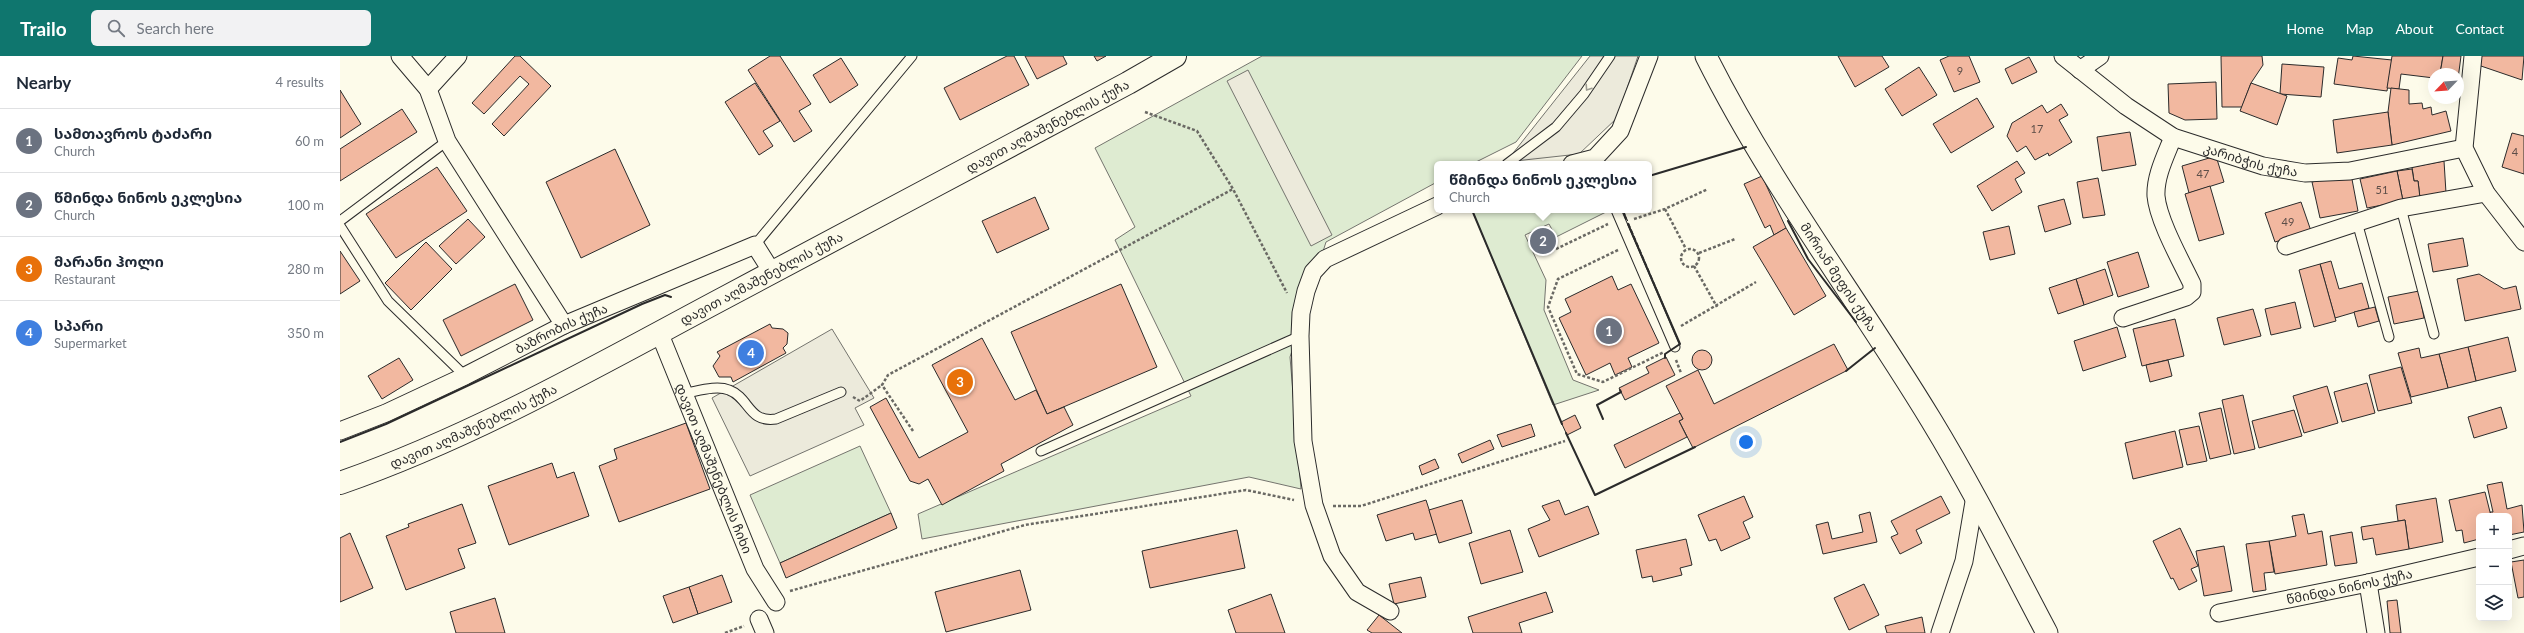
<!DOCTYPE html>
<meta charset="utf-8">
<style>
body{margin:0;font-family:Lato,"Noto Sans Georgian",sans-serif;background:#f2f2f3;color:#1f2937}
.controls{position:absolute;right:12px;bottom:12px;display:grid;overflow:hidden;border-radius:6px;box-shadow:0 4px 16px #0002}
.controls button{width:36px;height:36px;display:grid;place-items:center;padding:0;border:0;border-bottom:1px solid #e0e1e3;background:#fff;color:#1f2937;font:20px sans-serif}
.compass{position:absolute;left:2088px;top:12px;width:36px;height:36px;border-radius:50%;background:#fff;box-shadow:0 4px 16px #0002;rotate:245deg}
.you{position:absolute;left:1406px;top:386px;width:14px;height:14px;margin:-10px;border:3px solid #fff;border-radius:50%;background:#1a73e8;box-shadow:0 0 0 6px #1a73e833}
.badge{display:grid;place-items:center;width:26px;height:26px;border-radius:50%;background:#0f766e;color:#fff;font-size:13px;font-weight:700}
.pin{position:absolute;translate:-50% -50%;border:2px solid #fff;box-shadow:0 1px 4px #0006}
.popup{position:absolute;left:1094px;top:105px;width:218px;height:52px;box-sizing:border-box;display:grid;place-content:center;border-radius:6px;background:#fff;filter:drop-shadow(0 1px 3px #0005);font-size:13px;white-space:nowrap;color:#747a83}
.popup b{font-size:15px;color:#1f2937}
.popup::after{content:'';position:absolute;left:50%;top:100%;margin-left:-8px;border:8px solid transparent;border-top-color:#fff}
.list{margin:0;padding:0;list-style:none}
h2{display:flex;justify-content:space-between;align-items:center;height:52px;margin:0;padding:0 16px;font-size:17px}
h2 small{font-size:13px;font-weight:400;color:#747a83}
.list li{display:grid;grid-template-columns:26px 1fr auto;gap:12px;align-items:center;box-sizing:border-box;height:64px;padding:0 16px;border-top:1px solid #e0e1e3}
.list b{display:block;font-size:15px;white-space:nowrap}
.list p{margin:0;font-size:13px;white-space:nowrap;color:#747a83}
.list em{font-size:13px;font-style:normal;color:#747a83}
.icon{flex:none;width:22px;height:22px;fill:none;stroke:currentColor;stroke-width:2;stroke-linecap:round;stroke-linejoin:round}
.map{position:relative;flex:none;width:2184px;height:577px;overflow:hidden}
header{display:flex;align-items:center;gap:24px;box-sizing:border-box;height:56px;padding:0 20px;background:#0f766e;color:#fff}
header strong{font-size:19px}
nav{display:flex;gap:22px;margin-inline-start:auto;font-size:14px}
.search{width:280px;height:36px;background:#f2f2f3;display:flex;align-items:center;gap:10px;box-sizing:border-box;padding:0 14px;border-radius:6px;color:#747a83;font-size:15px}
main{display:flex}
aside{flex:1;background:#fff}
.map>svg:first-child{display:block}
.green{fill:#deebd1;stroke:#74746e}
.parking{fill:#eceadb;stroke:#74746e}
.building{fill:#f2b8a0;stroke:#2b2b2b}
.lines{fill:none;stroke-linecap:round;stroke-linejoin:round}
.service-casing{stroke:#2b2b2b;stroke-width:11}
.minor-casing{stroke:#2b2b2b;stroke-width:19}
.tertiary-casing{stroke:#2b2b2b;stroke-width:23}
.secondary-casing{stroke:#2b2b2b;stroke-width:24}
.path{stroke:#6a6964;stroke-width:2.5;stroke-dasharray:3 2;stroke-linecap:butt}
.service{stroke:#fdfbea;stroke-width:9}
.minor{stroke:#fdfbea;stroke-width:17}
.tertiary{stroke:#fdfbea;stroke-width:21}
.secondary{stroke:#fdfbea;stroke-width:22}
.fence{stroke:#2b2b2b;stroke-width:1;stroke-dasharray:5 2;stroke-linecap:butt}
.wall{stroke:#2b2b2b;stroke-width:2}
.oneway{stroke:#9e9d94}
.labels{text-anchor:middle;stroke-width:3;stroke-linejoin:round;paint-order:stroke}
.number-label{font-size:11px;fill:#5d4e48}
.street-label{font-size:13px;fill:#2b2b2b;stroke:#fdfbea}
</style>
<header>
<strong>Trailo</strong>
<div class="search"><svg class="icon" aria-label="search" viewBox="0 0 24 24"><circle cx="10" cy="10" r="6"/><path d="M15 15l6 6"/></svg>Search here</div>
<nav><a>Home</a><a>Map</a><a>About</a><a>Contact</a></nav>
</header>
<main>
<aside>
<h2>Nearby<small>4 results</small></h2>
<ul class="list">
<li><span class="badge" style="background:#6b7280">1</span><div><b>სამთავროს ტაძარი</b><p>Church</p></div><em>60 m</em></li>
<li><span class="badge" style="background:#6b7280">2</span><div><b>წმინდა ნინოს ეკლესია</b><p>Church</p></div><em>100 m</em></li>
<li><span class="badge" style="background:#e8710a">3</span><div><b>მარანი ჰოლი</b><p>Restaurant</p></div><em>280 m</em></li>
<li><span class="badge" style="background:#3f7fe0">4</span><div><b>სპარი</b><p>Supermarket</p></div><em>350 m</em></li>
</ul>
</aside>
<div class="map">
<svg width="2184" height="577" viewBox="0 0 2184 577">
<rect width="100%" height="100%" fill="#fdfbea"/>
<g class="green">
<polygon points="922,0 1242,0 1176,86 1132,108 1097,108 1097,126 986,186 950,301 961,433 909,421 582,483 578,458 851,340 775,184 795,171 755,92"/>
<polygon points="1132,154 1270,154 1216,181 1209,168 1185,179 1206,224 1204,254 1233,324 1259,334 1213,349"/>
<polygon points="520,390 551,457 440,507 410,439"/>
</g>
<g class="parking">
<polygon points="1250,0 1298,0 1277,62 1239,98 1166,106"/>
<polygon points="908,14 992,179 971,190 887,25"/>
<polygon points="492,273 534,342 515,352 524,369 410,420 372,342"/>
</g>
<g class="building">
<polygon points="175,0 180,0 211,30 164,80 152,68 189,28 180,20 144,58 132,47"/>
<polygon points="430,0 440,0 471,48 459,55 472,75 454,86 408,14"/>
<polygon points="667,0 674,0 689,29 620,64 604,32"/>
<polygon points="685,0 723,0 727,8 697,23"/>
<polygon points="754,0 766,0 757,5"/>
<polygon points="1498,0 1542,0 1549,11 1515,31"/>
<polygon points="1609,0 1629,0 1640,26 1614,36 1600,4"/>
<polygon points="1881,0 1922,0 1923,9 1911,27 1902,51 1882,51"/>
<polygon points="2013,0 2052,4 2047,35 1994,28 1998,2 2012,4"/>
<polygon points="2052,0 2103,0 2100,18 2094,18 2094,22 2061,18 2059,33 2047,32"/>
<polygon points="2103,0 2121,0 2118,23 2118,18 2100,18"/>
<polygon points="2141,0 2184,0 2182,24 2138,9"/>
<polygon points="1689,1 1697,16 1672,28 1665,13"/>
<polygon points="501,2 518,29 490,47 473,19"/>
<polygon points="1942,8 1984,11 1981,41 1940,38"/>
<polygon points="1579,11 1597,39 1562,60 1545,33"/>
<polygon points="1876,26 1877,63 1845,64 1829,57 1828,28"/>
<polygon points="415,27 440,65 423,75 433,90 419,99 385,46"/>
<polygon points="1911,27 1947,40 1937,69 1900,55"/>
<polygon points="2051,32 2069,34 2069,48 2082,47 2083,53 2091,51 2092,59 2106,55 2111,75 2052,89 2048,56"/>
<polygon points="0,34 21,68 0,82"/>
<polygon points="1637,42 1654,71 1611,97 1593,68"/>
<polygon points="1721,48 1728,59 1719,64 1732,86 1709,100 1708,97 1695,104 1686,90 1677,96 1667,80 1672,67 1702,49 1707,57"/>
<polygon points="62,53 77,76 0,125 0,93"/>
<polygon points="2048,56 2052,89 1997,97 1993,64"/>
<polygon points="1790,76 1796,109 1762,115 1757,81"/>
<polygon points="2172,77 2184,80 2184,118 2162,111"/>
<polygon points="275,93 310,169 241,202 206,126"/>
<polygon points="1876,100 1884,126 1849,137 1842,110"/>
<polygon points="1677,105 1685,117 1675,123 1682,136 1652,155 1637,130"/>
<polygon points="2104,105 2106,137 2080,142 2078,125 2074,125 2072,111"/>
<polygon points="97,111 127,155 56,202 26,158"/>
<polygon points="2072,113 2074,125 2078,125 2080,142 2063,145 2057,115"/>
<polygon points="2057,115 2063,145 2027,152 2020,123"/>
<polygon points="2011,118 2018,155 1980,162 1972,126"/>
<polygon points="1422,120 1446,172 1434,179 1430,169 1425,172 1404,128"/>
<polygon points="1758,122 1765,159 1743,162 1737,126"/>
<polygon points="1870,130 1884,178 1859,185 1845,138"/>
<polygon points="695,141 709,173 657,197 642,165"/>
<polygon points="1724,143 1731,168 1705,176 1698,150"/>
<polygon points="1961,146 1971,175 1935,186 1925,157"/>
<polygon points="128,163 145,181 116,208 99,190"/>
<polygon points="1669,170 1675,198 1650,204 1643,176"/>
<polygon points="1446,172 1486,240 1454,259 1413,191"/>
<polygon points="1206,173 1214,191 1201,197 1192,180"/>
<polygon points="2123,182 2128,210 2093,216 2088,188"/>
<polygon points="86,186 112,213 71,254 45,227"/>
<polygon points="0,195 20,225 0,238"/>
<polygon points="1798,196 1809,231 1778,241 1767,206"/>
<polygon points="1991,205 1999,233 2022,227 2029,252 1995,262 1980,208"/>
<polygon points="1980,208 1996,265 1974,271 1959,214"/>
<polygon points="1765,213 1773,239 1744,249 1736,223"/>
<polygon points="2139,218 2164,233 2176,230 2181,253 2125,265 2117,223"/>
<polygon points="1272,220 1278,234 1291,228 1319,287 1288,302 1292,311 1275,319 1270,307 1246,319 1219,262 1231,256 1225,243"/>
<polygon points="1736,223 1744,249 1718,258 1709,232"/>
<polygon points="175,228 193,264 121,300 103,264"/>
<polygon points="781,228 817,311 707,358 671,276"/>
<polygon points="2079,235 2084,262 2054,268 2048,241"/>
<polygon points="1955,246 1961,272 1931,279 1925,253"/>
<polygon points="2035,251 2039,265 2018,271 2014,256"/>
<polygon points="1913,253 1921,280 1884,289 1877,262"/>
<polygon points="1835,263 1844,300 1802,310 1793,273"/>
<polygon points="430,268 432,272 443,273 448,277 447,288 443,292 446,297 393,326 391,321 379,321 373,310 380,300 377,296"/>
<polygon points="1777,271 1786,301 1743,315 1734,285"/>
<polygon points="2168,281 2176,315 2136,325 2128,291"/>
<polygon points="642,282 675,344 696,334 707,358 724,351 733,369 661,408 664,415 602,449 588,423 579,428 570,425 530,351 546,342 579,402 628,376 592,309"/>
<polygon points="1494,288 1508,314 1353,392 1339,365 1343,363 1326,330 1358,314 1374,348"/>
<polygon points="2128,291 2136,325 2108,332 2099,298"/>
<polygon points="2079,292 2081,302 2099,298 2108,332 2071,341 2058,297"/>
<circle cx="1362" cy="304" r="10"/>
<polygon points="1326,301 1335,319 1285,344 1279,332 1309,317 1306,311"/>
<polygon points="59,302 73,324 42,343 28,320"/>
<polygon points="1828,304 1832,320 1810,326 1806,309"/>
<polygon points="2061,311 2072,347 2038,355 2029,319"/>
<polygon points="2027,327 2035,357 2002,366 1994,336"/>
<polygon points="1987,330 1998,367 1964,377 1953,340"/>
<polygon points="1903,339 1915,393 1894,398 1882,344"/>
<polygon points="2161,351 2167,372 2134,382 2128,361"/>
<polygon points="1881,352 1891,398 1870,403 1859,357"/>
<polygon points="1954,354 1962,380 1919,392 1912,365"/>
<polygon points="1340,357 1343,363 1339,365 1347,381 1285,412 1274,389"/>
<polygon points="1235,359 1241,372 1227,379 1221,366"/>
<polygon points="346,367 370,433 279,466 259,410 277,403 274,393"/>
<polygon points="1191,368 1195,380 1162,391 1157,379"/>
<polygon points="1859,370 1867,405 1847,409 1839,374"/>
<polygon points="1835,375 1843,411 1793,423 1785,387"/>
<polygon points="1150,384 1154,393 1122,407 1118,398"/>
<polygon points="1095,403 1099,412 1082,419 1079,410"/>
<polygon points="212,407 217,422 234,416 249,460 169,489 148,430"/>
<polygon points="2162,426 2167,453 2182,449 2184,476 2169,479 2169,460 2151,460 2150,456 2153,456 2147,429"/>
<polygon points="2145,436 2151,460 2139,460 2139,483 2124,487 2122,474 2116,475 2109,444"/>
<polygon points="1404,440 1413,461 1403,466 1410,482 1381,495 1376,483 1369,485 1358,459"/>
<polygon points="1601,440 1610,457 1576,474 1582,487 1560,498 1551,481 1558,478 1551,465"/>
<polygon points="2096,442 2103,486 2069,493 2065,464 2058,465 2056,449"/>
<polygon points="1086,444 1097,478 1075,484 1073,477 1046,485 1037,459"/>
<polygon points="1122,444 1132,477 1099,487 1089,454"/>
<polygon points="1219,444 1225,459 1248,450 1259,478 1199,501 1188,473 1210,464 1202,450"/>
<polygon points="122,448 136,487 118,493 125,512 66,534 46,480 69,471 68,468"/>
<polygon points="1530,456 1537,486 1483,498 1476,469 1488,466 1492,483 1523,476 1519,459"/>
<polygon points="551,457 557,472 446,522 440,507"/>
<polygon points="1964,458 1968,478 1982,475 1987,509 1935,518 1929,485 1956,480 1952,460"/>
<polygon points="2065,464 2069,493 2036,499 2033,482 2023,484 2021,471"/>
<polygon points="1840,472 1858,510 1851,513 1857,525 1839,534 1833,522 1831,523 1813,485"/>
<polygon points="897,474 905,512 810,532 802,495"/>
<polygon points="1170,474 1183,516 1141,528 1129,487"/>
<polygon points="2012,476 2017,507 1995,510 1990,480"/>
<polygon points="10,477 33,532 0,546 0,482"/>
<polygon points="1346,483 1352,509 1340,512 1342,519 1313,526 1312,520 1302,522 1296,494"/>
<polygon points="1929,485 1934,516 1924,517 1926,534 1913,536 1906,488"/>
<polygon points="1884,490 1892,535 1864,540 1856,495"/>
<polygon points="2184,504 2184,541 2178,542 2171,506"/>
<polygon points="680,514 691,554 606,576 595,536"/>
<polygon points="382,519 392,546 358,558 349,531"/>
<polygon points="1081,521 1086,541 1054,548 1049,528"/>
<polygon points="1524,528 1539,559 1509,574 1494,542"/>
<polygon points="349,531 358,558 333,567 323,540"/>
<polygon points="1206,536 1213,556 1179,567 1182,577 1133,577 1128,561"/>
<polygon points="931,538 945,577 896,577 888,554"/>
<polygon points="155,542 165,577 116,577 110,556"/>
<polygon points="2057,544 2061,577 2050,577 2047,545"/>
<polygon points="1039,559 1062,577 1032,577 1027,574"/>
<polygon points="1582,561 1585,577 1547,577 1545,570"/>
</g>
<g class="lines">
<defs>
<g id="service">
<polyline points="1167,108 1216,71 1244,38 1270,0"/>
<polyline points="2061,152 2094,278"/>
<polyline points="1276,154 1335,291"/>
<polyline points="0,165 107,85"/>
<polyline points="2017,166 2049,281"/>
<polyline points="0,170 48,245 125,320"/>
<polyline points="415,189 572,0"/>
<path d="M 346,337 C 358,335 377,329 389,334 C 410,342 408,367 436,363 L 501,336"/>
<polyline points="701,395 960,280"/>
</g>
<g id="minor">
<polyline points="60,0 88,33 107,85 224,269"/>
<path id="s1" d="M 1723,0 L 1786,50 L 1833,81 L 1923,110 L 1965,117 L 2010,115 L 2124,92"/>
<polyline points="2133,0 2124,92 2146,137 2184,186"/>
<polyline points="1740,14 1760,0"/>
<polyline points="88,33 118,0"/>
<polyline points="1232,108 1255,102 1280,75 1309,0"/>
<polyline points="1946,190 2061,152 2146,137"/>
<path d="M 1783,262 L 1846,241 L 1852,236 L 1852,228 C 1841,205 1818,164 1816,140 C 1815,120 1826,99 1833,81"/>
<path id="s2" d="M 319,276 L 415,513 L 436,546"/>
<path id="s3" d="M 0,375 L 46,357 L 125,320 L 224,269 L 415,189 L 432,216"/>
<polyline points="2169,494 2184,490"/>
<polyline points="2028,527 2036,577"/>
<polyline points="1050,555 1017,536 992,500 974,449 963,385 960,280 961,257 966,235 973,216 985,203 1097,150"/>
<path id="s4" d="M 1879,557 L 2028,527 L 2139,501"/>
<polyline points="419,563 425,577"/>
<polyline points="1600,577 1624,505 1635,440"/>
</g>
<g id="tertiary">
<path id="s5" d="M 1366,0 C 1430,128 1517,242 1591,364 C 1633,433 1669,505 1707,577"/>
</g>
<g id="secondary">
<path id="s6" d="M 0,427 C 135,380 258,309 384,242 C 518,170 654,99 788,27 L 835,0"/>
</g>
</defs>
<use href="#service" class="service-casing"/>
<use href="#minor" class="minor-casing"/>
<use href="#tertiary" class="tertiary-casing"/>
<use href="#secondary" class="secondary-casing"/>
<g class="path">
<polyline points="805,56 857,75 893,133 947,237"/>
<polyline points="1325,153 1346,193"/>
<polyline points="1294,163 1325,153 1368,133"/>
<polyline points="1216,193 1268,168"/>
<circle cx="1350" cy="202" r="9"/>
<polyline points="1278,194 1218,223 1208,251 1237,318 1263,326 1324,296"/>
<polyline points="1359,197 1395,183"/>
<polyline points="1354,210 1377,251"/>
<polyline points="1341,270 1416,226"/>
<polyline points="1336,304 1341,317"/>
<polyline points="513,341 520,345 542,329"/>
<polyline points="573,375 542,329 548,319 893,133"/>
<polyline points="993,450 1021,450 1225,385"/>
<polyline points="450,535 685,469 906,434 954,444"/>
<polyline points="385,577 404,570"/>
</g>
<use href="#service" class="service"/>
<use href="#minor" class="minor"/>
<use href="#tertiary" class="tertiary"/>
<use href="#secondary" class="secondary"/>
<polyline class="fence" points="1283,154 1340,288"/>
<g class="wall">
<polyline points="1309,120 1406,91"/>
<polyline points="1132,154 1222,368"/>
<polyline points="1283,154 1286,163"/>
<polyline points="1448,165 1468,203 1516,266"/>
<polyline points="1288,168 1340,288 1325,298 1325,302"/>
<polyline points="1506,315 1535,292"/>
<polyline points="1263,363 1257,349 1281,336 1280,334"/>
<polyline points="1226,377 1255,439 1355,391"/>
<polyline points="0,386 46,368 302,248 325,239 331,241"/>
</g>
</g>
<defs><path id="oneway-chevron" d="M-2-3.5L2.5 0L-2 3.5" fill="none" stroke-width="1.6" stroke-linecap="round" stroke-linejoin="round"/></defs>
<use class="oneway" href="#oneway-chevron" transform="translate(1248 32) rotate(124)"/>
<g class="labels">
<g class="number-label">
<text x="1620" y="19">9</text>
<text x="1697" y="77">17</text>
<text x="2175" y="100">4</text>
<text x="1863" y="122">47</text>
<text x="2042" y="138">51</text>
<text x="1948" y="170">49</text>
</g>
<g class="street-label">
<text dy="5" stroke="none"><textPath href="#s6" startOffset="793">დავით აღმაშენებლის ქუჩა</textPath></text>
<text dy="5" stroke="none"><textPath href="#s1" startOffset="218">კარიბჭის ქუჩა</textPath></text>
<text dy="5" stroke="none"><textPath href="#s6" startOffset="469">დავით აღმაშენებლის ქუჩა</textPath></text>
<text dy="5" stroke="none"><textPath href="#s5" startOffset="258">მირიან მეფის ქუჩა</textPath></text>
<text dy="5" stroke="none"><textPath href="#s3" startOffset="244">ბაზრობის ქუჩა</textPath></text>
<text dy="5" stroke="none"><textPath href="#s6" startOffset="145">დავით აღმაშენებლის ქუჩა</textPath></text>
<text dy="5" stroke="none"><textPath href="#s2" startOffset="147">დავით აღმაშენებლის ჩიხი</textPath></text>
<text dy="5" stroke="none"><textPath href="#s4" startOffset="133">წმინდა ნინოს ქუჩა</textPath></text>
</g>
</g>
</svg>
<div class="controls">
<button>+</button>
<button>−</button>
<button><svg class="icon" aria-label="layers" viewBox="0 0 24 24"><path d="M12 4l9 5-9 5-9-5zM3 14l9 5 9-5"/></svg></button>
</div>
<svg class="compass" viewBox="-18 -18 36 36"><path d="M0-13l5 13h-10z" fill="#e53935"/><path d="M0 13l5-13h-10z" fill="#747a83"/></svg>
<div class="you"></div>
<div class="pin badge" style="left:1269px;top:275px;background:#6b7280">1</div>
<div class="pin badge" style="left:1203px;top:185px;background:#6b7280">2</div>
<div class="popup"><b>წმინდა ნინოს ეკლესია</b>Church</div>
<div class="pin badge" style="left:620px;top:326px;background:#e8710a">3</div>
<div class="pin badge" style="left:411px;top:297px;background:#3f7fe0">4</div>
</div>
</main>
